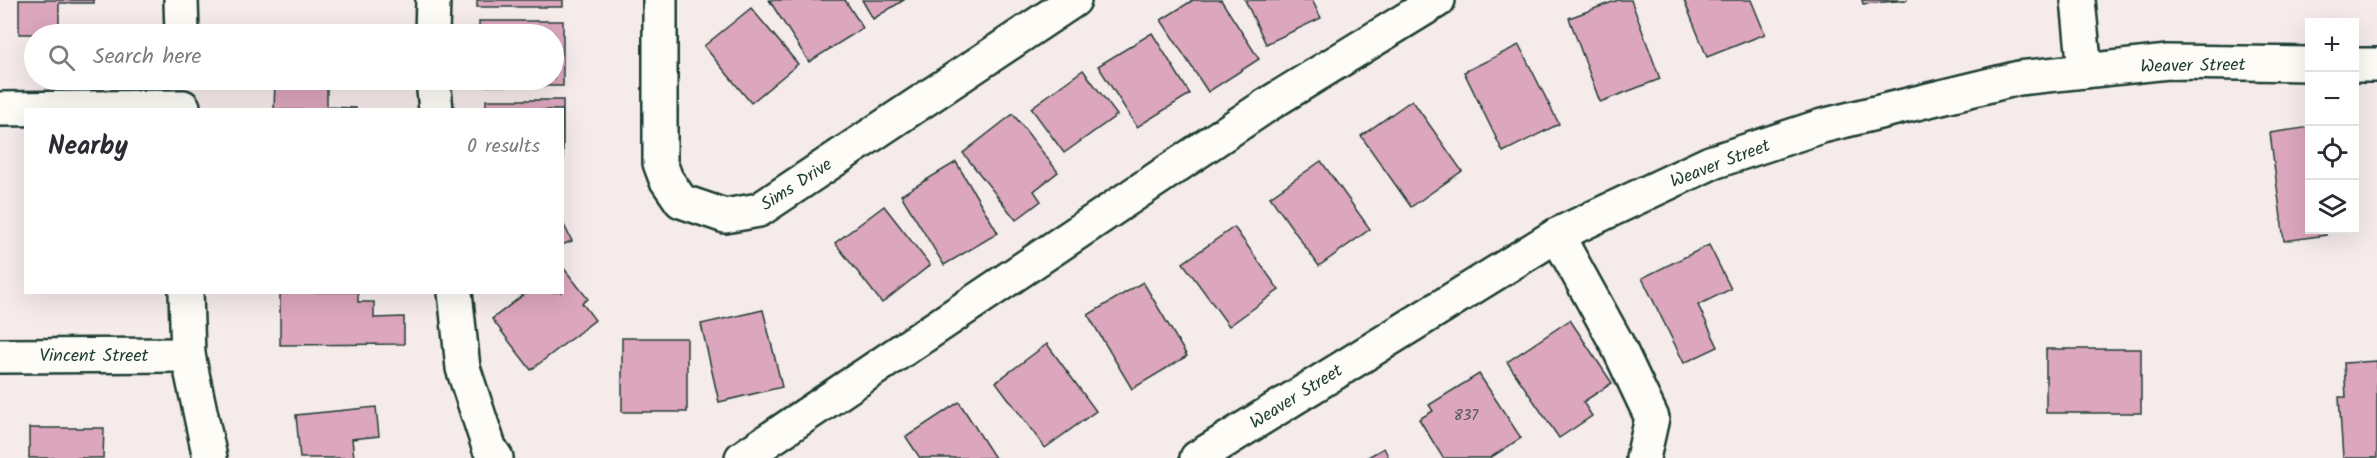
<!DOCTYPE html>
<meta charset="utf-8">
<style>
body{margin:0;font-family:Kalam,sans-serif;background:#f7f7f7;color:#2b2b33}
.controls{position:absolute;right:18px;top:18px;display:grid;overflow:hidden;border-radius:0px;box-shadow:0 6px 24px #0002}
.controls button{width:54px;height:54px;display:grid;place-items:center;padding:0;border:0;border-bottom:2px solid #e1e1e2;background:#fff;color:#2b2b33;font:30px sans-serif}
.list{margin:0;padding:0;list-style:none}
h2{display:flex;justify-content:space-between;align-items:center;height:78px;margin:0;padding:0 24px;font-size:26px}
h2 small{font-size:20px;font-weight:400;color:#7c7c81}
.icon{flex:none;width:33px;height:33px;fill:none;stroke:currentColor;stroke-width:2;stroke-linecap:round;stroke-linejoin:round}
.map{position:relative;flex:none;width:2377px;height:458px;overflow:hidden}
.search{position:absolute;background:#fff;box-shadow:0 6px 24px #0002;left:24px;top:24px;width:540px;height:66px;display:flex;align-items:center;gap:15px;box-sizing:border-box;padding:0 21px;border-radius:33px;color:#7c7c81;font-size:22px}
.panel{position:absolute;background:#fff;box-shadow:0 6px 24px #0002;left:24px;top:108px;width:540px;height:186px;border-radius:0px}
.map>svg:first-child{display:block}
.building{fill:#dca6bd;stroke:#1f3d34;stroke-width:1.5}
.lines{fill:none;stroke-linecap:round;stroke-linejoin:round}
.minor-casing{stroke:#1f3d34;stroke-width:38}
.minor{stroke:#fdfcf7;stroke-width:33}
.labels{text-anchor:middle;stroke-width:6;stroke-linejoin:round;paint-order:stroke}
.number-label{font-size:15px;fill:#4e5756}
.street-label{font-size:18px;fill:#1f3d34;stroke:#fdfcf7}
</style>
<div class="map">
<svg width="2377" height="458" viewBox="0 0 2377 458">
<rect width="100%" height="100%" fill="#f6ebeb"/>
<filter id="ink" filterUnits="userSpaceOnUse"><feTurbulence type="fractalNoise" baseFrequency=".0167" numOctaves="2"/><feDisplacementMap in="SourceGraphic" scale="12" xChannelSelector="R" yChannelSelector="G"/><feConvolveMatrix kernelMatrix="1 2 1 2 8 2 1 2 1" color-interpolation-filters="sRGB"/></filter>
<g filter="url(#ink)">
<g class="building">
<polygon points="19,0 94,0 94,3 59,3 59,34 19,34"/>
<rect x="477" y="0" width="86" height="7"/>
<polygon points="769,0 845,0 863,28 809,62"/>
<polygon points="862,0 904,0 873,19"/>
<polygon points="1193,0 1221,0 1259,59 1208,92 1161,20"/>
<polygon points="1245,0 1312,0 1321,18 1266,44"/>
<polygon points="1618,0 1631,0 1660,79 1600,102 1569,18"/>
<polygon points="1684,0 1751,0 1765,34 1707,57"/>
<polygon points="1862,0 1908,0 1863,4"/>
<polygon points="751,8 798,64 751,103 704,46"/>
<polygon points="479,21 563,21 563,86 479,86 479,80 554,80 554,34 479,34"/>
<polygon points="1152,33 1190,94 1137,127 1098,66"/>
<polygon points="1519,45 1559,124 1503,152 1464,72"/>
<polygon points="1083,70 1117,115 1064,153 1031,108"/>
<polygon points="275,80 327,81 327,107 356,108 356,110 274,110"/>
<polygon points="486,100 563,100 563,164 562,110 486,110"/>
<polygon points="1412,100 1462,171 1411,207 1361,136"/>
<polygon points="1013,114 1058,172 1034,191 1041,201 1016,220 963,153"/>
<polygon points="2310,127 2310,230 2325,230 2326,235 2284,241 2270,133"/>
<polygon points="1321,161 1370,229 1319,266 1270,197"/>
<polygon points="956,162 998,233 944,265 901,195"/>
<polygon points="884,206 930,265 882,303 835,243"/>
<polygon points="562,221 572,241 562,245"/>
<polygon points="1234,227 1279,290 1229,326 1183,263"/>
<polygon points="1709,245 1731,289 1698,305 1718,347 1684,363 1642,278"/>
<polygon points="562,266 588,299 582,303 595,320 531,370 492,319 527,292 562,292"/>
<polygon points="1143,282 1187,356 1132,389 1088,315"/>
<polygon points="280,292 358,292 358,302 374,302 374,318 404,317 404,344 280,345"/>
<polygon points="763,310 782,387 719,402 701,324"/>
<polygon points="1570,320 1612,383 1583,402 1592,416 1559,438 1507,362"/>
<rect x="622" y="338" width="65" height="74"/>
<polygon points="1047,344 1096,411 1045,448 996,382"/>
<rect x="2046" y="349" width="95" height="64"/>
<polygon points="2377,361 2377,458 2343,458 2339,397 2346,397 2344,363"/>
<polygon points="1479,374 1521,438 1490,458 1443,458 1419,419 1433,411 1429,405"/>
<polygon points="959,402 995,458 920,458 906,437"/>
<polygon points="376,407 379,436 352,439 354,458 300,458 296,415"/>
<polygon points="29,428 104,428 103,458 29,458"/>
<polygon points="1384,448 1389,458 1366,458"/>
</g>
<g class="lines">
<defs>
<g id="minor">
<polyline points="181,0 182,34"/>
<polyline points="660,0 660,163 666,179 681,201 725,216 759,210 1074,0"/>
<polyline points="2078,0 2085,71"/>
<polyline points="432,34 433,0"/>
<polyline points="2354,65 2377,65"/>
<polyline points="433,80 436,110"/>
<polyline points="0,109 183,107"/>
<polyline points="1557,235 1616,342 1652,418 1643,458"/>
<polyline points="186,292 188,355 210,458"/>
<polyline points="455,292 463,368 489,447 496,458"/>
<polyline points="0,356 188,355"/>
<polyline points="742,458 1267,105 1438,0"/>
<polyline points="1197,458 1557,235 1710,163 1822,126 2019,78 2168,62 2310,64"/>
</g>
</defs>
<use href="#minor" class="minor-casing"/>
<use href="#minor" class="minor"/>
</g>
</g>
<g class="labels">
<g class="number-label">
<text x="1466" y="420">837</text>
</g>
<g class="street-label">
<text transform="translate(2193 65) rotate(-1)" y="6">Weaver Street</text>
<text transform="translate(1720 163) rotate(-21)" y="6">Weaver Street</text>
<text transform="translate(796 184) rotate(-33)" y="6">Sims Drive</text>
<text x="94" y="361">Vincent Street</text>
<text transform="translate(1296 396) rotate(-32)" y="6">Weaver Street</text>
</g>
</g>
</svg>
<div class="controls">
<button>+</button>
<button>−</button>
<button><svg class="icon" aria-label="locate" viewBox="0 0 24 24"><circle cx="12" cy="12" r="6"/><path d="M12 2v4M12 18v4M2 12h4M18 12h4"/></svg></button>
<button><svg class="icon" aria-label="layers" viewBox="0 0 24 24"><path d="M12 4l9 5-9 5-9-5zM3 14l9 5 9-5"/></svg></button>
</div>
<div class="search"><svg class="icon" aria-label="search" viewBox="0 0 24 24"><circle cx="10" cy="10" r="6"/><path d="M15 15l6 6"/></svg>Search here</div>
<section class="panel">
<h2>Nearby<small>0 results</small></h2>
<ul class="list">
</ul>
</section>
</div>
